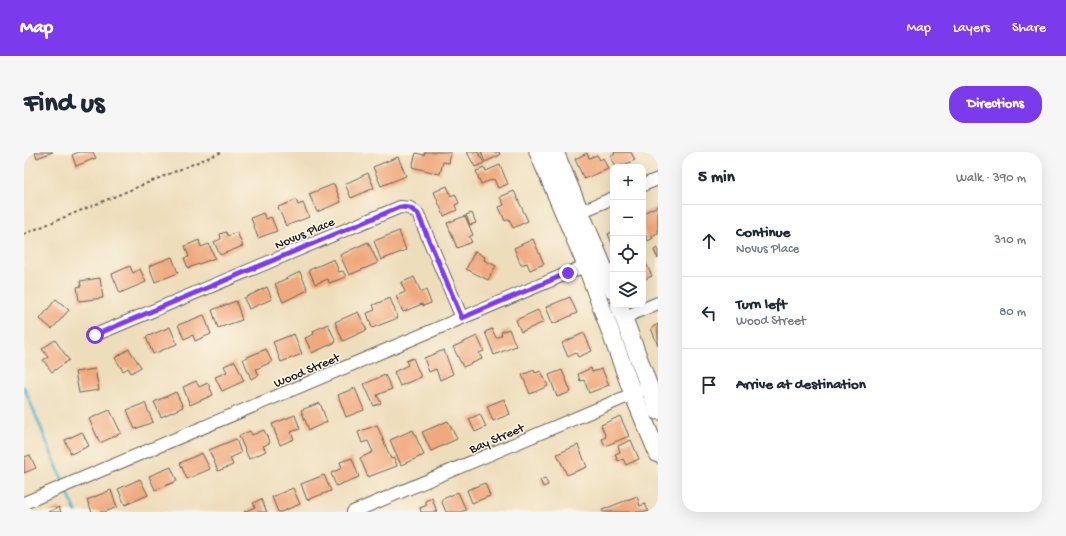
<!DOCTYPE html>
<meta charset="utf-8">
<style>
body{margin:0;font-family:"Gochi Hand",sans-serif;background:#f6f6f7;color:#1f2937}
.controls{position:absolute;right:12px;top:12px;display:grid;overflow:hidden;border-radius:8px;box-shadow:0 4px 16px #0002}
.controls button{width:36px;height:36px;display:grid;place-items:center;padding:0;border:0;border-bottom:1px solid #e0e1e3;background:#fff;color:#1f2937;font:20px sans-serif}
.stop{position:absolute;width:12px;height:12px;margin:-9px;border:3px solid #7c3aed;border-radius:50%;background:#fff}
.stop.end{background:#7c3aed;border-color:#fff;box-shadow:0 1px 4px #0008}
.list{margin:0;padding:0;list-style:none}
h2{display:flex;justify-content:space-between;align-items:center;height:52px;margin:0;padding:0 16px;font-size:17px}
h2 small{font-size:13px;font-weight:400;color:#747a83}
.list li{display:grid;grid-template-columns:26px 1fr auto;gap:12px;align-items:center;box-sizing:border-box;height:72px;padding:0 16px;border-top:1px solid #e0e1e3}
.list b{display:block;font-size:15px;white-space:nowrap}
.list p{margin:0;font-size:13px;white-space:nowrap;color:#747a83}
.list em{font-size:13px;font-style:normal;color:#747a83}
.icon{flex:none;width:22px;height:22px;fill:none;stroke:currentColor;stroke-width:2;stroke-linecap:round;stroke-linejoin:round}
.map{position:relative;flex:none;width:634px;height:360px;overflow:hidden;border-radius:16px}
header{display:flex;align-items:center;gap:24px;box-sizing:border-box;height:56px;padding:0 20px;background:#7c3aed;color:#fff}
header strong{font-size:19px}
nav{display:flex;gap:22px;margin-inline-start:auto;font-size:14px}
.intro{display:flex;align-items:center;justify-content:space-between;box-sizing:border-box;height:96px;padding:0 24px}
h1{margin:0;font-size:28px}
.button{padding:10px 18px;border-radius:16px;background:#7c3aed;color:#fff;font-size:14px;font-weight:700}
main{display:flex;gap:24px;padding:0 24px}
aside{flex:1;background:#fff;border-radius:16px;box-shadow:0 4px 16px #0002}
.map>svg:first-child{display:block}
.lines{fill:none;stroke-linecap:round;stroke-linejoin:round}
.stream{stroke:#4db0cc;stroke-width:3}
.building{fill:#f0a97d}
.street-casing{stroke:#666054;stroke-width:14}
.secondary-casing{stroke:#666054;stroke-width:19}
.path{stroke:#666054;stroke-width:2;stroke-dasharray:3 3;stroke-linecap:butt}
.street{stroke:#fff;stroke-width:12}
.secondary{stroke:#fff;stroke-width:17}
.route{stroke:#7c3aed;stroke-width:5}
.labels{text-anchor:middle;stroke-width:3;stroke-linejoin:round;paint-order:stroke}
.street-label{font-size:13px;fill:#1c1c1c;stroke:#fcf5e5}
</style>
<header>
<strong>Map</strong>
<nav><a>Map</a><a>Layers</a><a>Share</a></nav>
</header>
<div class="intro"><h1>Find us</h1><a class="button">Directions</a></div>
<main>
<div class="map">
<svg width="634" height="360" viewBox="0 0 634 360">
<rect width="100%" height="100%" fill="#fcf5e5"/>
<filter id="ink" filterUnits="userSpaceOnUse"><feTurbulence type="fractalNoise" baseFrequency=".025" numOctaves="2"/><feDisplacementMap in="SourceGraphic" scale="8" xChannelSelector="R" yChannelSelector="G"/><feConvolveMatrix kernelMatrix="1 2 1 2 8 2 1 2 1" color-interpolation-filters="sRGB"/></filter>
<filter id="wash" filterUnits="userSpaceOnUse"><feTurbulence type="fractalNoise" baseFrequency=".012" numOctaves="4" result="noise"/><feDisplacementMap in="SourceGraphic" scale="16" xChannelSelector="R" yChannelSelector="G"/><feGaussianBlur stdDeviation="0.9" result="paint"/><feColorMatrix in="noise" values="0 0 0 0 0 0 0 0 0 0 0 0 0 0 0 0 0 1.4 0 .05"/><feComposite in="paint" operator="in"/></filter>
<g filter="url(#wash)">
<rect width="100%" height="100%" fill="#edb"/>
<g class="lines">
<g class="stream">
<polyline points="0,235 40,332"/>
<polyline points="42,337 52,360"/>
</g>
</g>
<g id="blocks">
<g class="building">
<polygon points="11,0 29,0 13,6"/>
<polygon points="55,0 69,0 72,6 52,14 48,3"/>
<polygon points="401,0 427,0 425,11 419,10 416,22 388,15 392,1 400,3"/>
<polygon points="443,0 454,0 460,11 451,15"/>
<polygon points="457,0 475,0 476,3 461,10"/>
<polygon points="590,0 607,0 611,8 595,15 591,15 586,4 591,2"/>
<polygon points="563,1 565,6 573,3 576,8 579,6 584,17 560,27 551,7"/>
<polygon points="374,5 382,24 357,34 349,15"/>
<polygon points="476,13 484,32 474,36 470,27 457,32 452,19 461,16 462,19"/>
<polygon points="344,21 350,36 327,46 321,32"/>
<polygon points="310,32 317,50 293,60 285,42"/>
<polygon points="423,34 427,44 431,42 435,51 431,53 433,58 420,64 410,40"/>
<polygon points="490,39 504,69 489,76 485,67 481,69 475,55 480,53 476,45"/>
<polygon points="272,48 274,53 279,51 285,65 262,74 254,55"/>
<polygon points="634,54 634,81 628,84 629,86 624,89 619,77 619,61"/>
<polygon points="239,61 242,67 247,65 253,79 234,86 227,66"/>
<polygon points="448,61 452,71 446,73 442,63"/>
<polygon points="441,64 449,83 445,85 448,90 433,96 423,71"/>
<polygon points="375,79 382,98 357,108 350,89"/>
<polygon points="589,79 589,94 584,82"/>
<polygon points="202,80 204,84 213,80 219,94 196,103 190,90 197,87 196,82"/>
<polygon points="509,87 520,112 506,118 503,111 497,113 490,96"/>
<polygon points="175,88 177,95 185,92 191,106 164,116 160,106 165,105 161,94"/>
<polygon points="344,90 354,111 325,123 316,103"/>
<polygon points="634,96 634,107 630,98"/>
<polygon points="451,99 461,105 460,108 472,114 464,128 442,117"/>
<polygon points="148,105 154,121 131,130 125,114"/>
<polygon points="619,105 628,124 619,128"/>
<polygon points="310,107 315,120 319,119 322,125 305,131 304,127 291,132 285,118"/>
<polygon points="106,114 109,121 116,117 122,130 96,141 88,122"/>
<polygon points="276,120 284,138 259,150 251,132"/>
<polygon points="390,125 397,140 402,138 407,151 399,154 398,152 379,160 372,144 381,140 377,131"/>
<polygon points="76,126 79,146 55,149 53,135 57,134 56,129"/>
<polygon points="243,135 248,147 225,157 220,146"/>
<polygon points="546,145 553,161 529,172 522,155"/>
<polygon points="366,146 374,166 348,176 343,161 351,158 349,153"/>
<polygon points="32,147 45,158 28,177 16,167"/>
<polygon points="212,149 218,168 194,176 188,158"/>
<polygon points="514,158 520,170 497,180 492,168"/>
<polygon points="334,160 343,178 319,189 311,170"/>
<polygon points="180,163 187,182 171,189 169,183 160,187 154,173"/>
<polygon points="304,172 312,190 288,201 281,186 290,182 289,179"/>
<polygon points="634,172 634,194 627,176"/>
<polygon points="146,175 153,192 129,202 122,185"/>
<polygon points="468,177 472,186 478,183 477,180 485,177 492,194 470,203 461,180"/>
<polygon points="560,181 568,199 554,205 552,201 544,205 538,191"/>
<polygon points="270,182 278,202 257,210 249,190"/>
<polygon points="453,184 460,199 455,201 458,207 439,215 429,195"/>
<polygon points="31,188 45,208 28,220 19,208 24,205 18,197"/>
<polygon points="105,197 117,215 107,221 104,216 99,219 91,206"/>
<polygon points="242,197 248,210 232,217 235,223 227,227 219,207"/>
<polygon points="420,198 429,222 416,228 412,217 405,220 400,206"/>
<polygon points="389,206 397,225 376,234 370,220 384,213 382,209"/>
<polygon points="211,209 220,229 198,239 191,225 203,220 200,214"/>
<polygon points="567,216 568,220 578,217 585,233 565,241 560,228 556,229 554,222"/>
<polygon points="71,217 75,238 55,241 51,220"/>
<polygon points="510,218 511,221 517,219 524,234 506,242 498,223"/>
<polygon points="538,218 547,240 533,245 525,223"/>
<polygon points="361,223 368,237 353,243 357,251 350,254 340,232"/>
<polygon points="172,229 175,235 184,231 189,243 166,253 159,235"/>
<polygon points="331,236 340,258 322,265 314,243"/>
<polygon points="152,240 159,255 137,265 130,250"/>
<polygon points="480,247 486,262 469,269 463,254"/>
<polygon points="121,251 129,270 111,277 103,258"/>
<polygon points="296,251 303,270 285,278 277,258"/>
<polygon points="86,258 97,281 76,291 65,267"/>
<polygon points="456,262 462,275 451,280 445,267"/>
<polygon points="271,263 276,277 267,280 270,287 256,293 248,272"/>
<polygon points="596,264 605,284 581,294 578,287 582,285 577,273"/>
<polygon points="424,269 433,287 407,299 398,280"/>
<polygon points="353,273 367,307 370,306 373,314 344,325 336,306 349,300 344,289 338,291 334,280"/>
<polygon points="240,278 246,291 239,294 242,299 225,307 215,284 226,279 228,283"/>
<polygon points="389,278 400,303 377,313 366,288"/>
<polygon points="58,280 65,294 47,302 41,288"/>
<polygon points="212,287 217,301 206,306 209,313 194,319 185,298"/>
<polygon points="607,288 615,307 602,313 599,307 594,309 591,302 596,300 594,294"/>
<polygon points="554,293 563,315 543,323 533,302"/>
<polygon points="178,301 186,317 163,327 156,311"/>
<polygon points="6,303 12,316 0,321 0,305"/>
<polygon points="328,306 335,325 312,334 307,321 318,316 316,310"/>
<polygon points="147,315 153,329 131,338 125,324"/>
<polygon points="300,323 307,339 283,348 277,332"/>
<polygon points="521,326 524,333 519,335 516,328"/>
<polygon points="116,327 124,343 101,353 94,337"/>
<polygon points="461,331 466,344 448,351 443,338"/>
<polygon points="269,336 276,352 257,360 254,360 248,345"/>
<polygon points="87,338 93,355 81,360 68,360 63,348"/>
<polygon points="434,340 442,358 437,360 422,360 417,348"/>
<polygon points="613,344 616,354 621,352 625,360 579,360 578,358"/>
<polygon points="408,346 413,360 397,360 396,356 403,353 401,349"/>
<polygon points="237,347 243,360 220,360 231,355 229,351"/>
<polygon points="35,355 37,360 24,360"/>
</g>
</g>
</g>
<g filter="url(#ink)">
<use href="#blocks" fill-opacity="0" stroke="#666054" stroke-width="1"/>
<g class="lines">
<defs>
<g id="street">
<polyline points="619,33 634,27"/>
<polyline points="549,63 589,46"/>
<polyline points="601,165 634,151"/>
<polyline points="71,183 376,55 386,56 394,62 438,166"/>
<polyline points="0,351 568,111"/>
<polyline points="329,360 616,239"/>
</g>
<g id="secondary">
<polyline points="514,0 562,113 609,242 634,302"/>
<polyline points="531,0 589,138"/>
<polyline points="595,153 634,259"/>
</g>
</defs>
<use href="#street" class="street-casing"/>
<use href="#secondary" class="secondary-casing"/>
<polyline class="path" points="0,82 198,0"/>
<use href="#street" class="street"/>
<use href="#secondary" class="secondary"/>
</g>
</g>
<g class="lines" filter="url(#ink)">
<polyline class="route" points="71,183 376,55 386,56 394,62 438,166 544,121"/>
</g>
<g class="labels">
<g class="street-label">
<text transform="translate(280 80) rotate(-23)" y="5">Novus Place</text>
<text transform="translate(282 217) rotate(-23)" y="5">Wood Street</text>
<text transform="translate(472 285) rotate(-23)" y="5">Bay Street</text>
</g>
</g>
</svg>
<div class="controls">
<button>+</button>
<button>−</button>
<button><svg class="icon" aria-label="locate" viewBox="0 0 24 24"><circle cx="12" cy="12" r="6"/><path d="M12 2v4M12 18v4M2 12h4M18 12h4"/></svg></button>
<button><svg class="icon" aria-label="layers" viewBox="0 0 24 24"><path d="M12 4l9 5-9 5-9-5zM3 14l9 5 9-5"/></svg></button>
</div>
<div class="stop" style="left:71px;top:183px"></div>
<div class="stop end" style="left:544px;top:121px"></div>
</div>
<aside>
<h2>5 min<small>Walk · 390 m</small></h2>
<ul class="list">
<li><svg class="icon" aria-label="ahead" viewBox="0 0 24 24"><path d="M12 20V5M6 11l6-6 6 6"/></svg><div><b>Continue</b><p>Novus Place</p></div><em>310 m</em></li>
<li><svg class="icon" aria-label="left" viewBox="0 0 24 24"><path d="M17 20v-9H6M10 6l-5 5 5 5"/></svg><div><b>Turn left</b><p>Wood Street</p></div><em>80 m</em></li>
<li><svg class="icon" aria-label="arrive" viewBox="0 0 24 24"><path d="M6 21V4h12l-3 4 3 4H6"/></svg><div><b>Arrive at destination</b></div></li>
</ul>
</aside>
</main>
